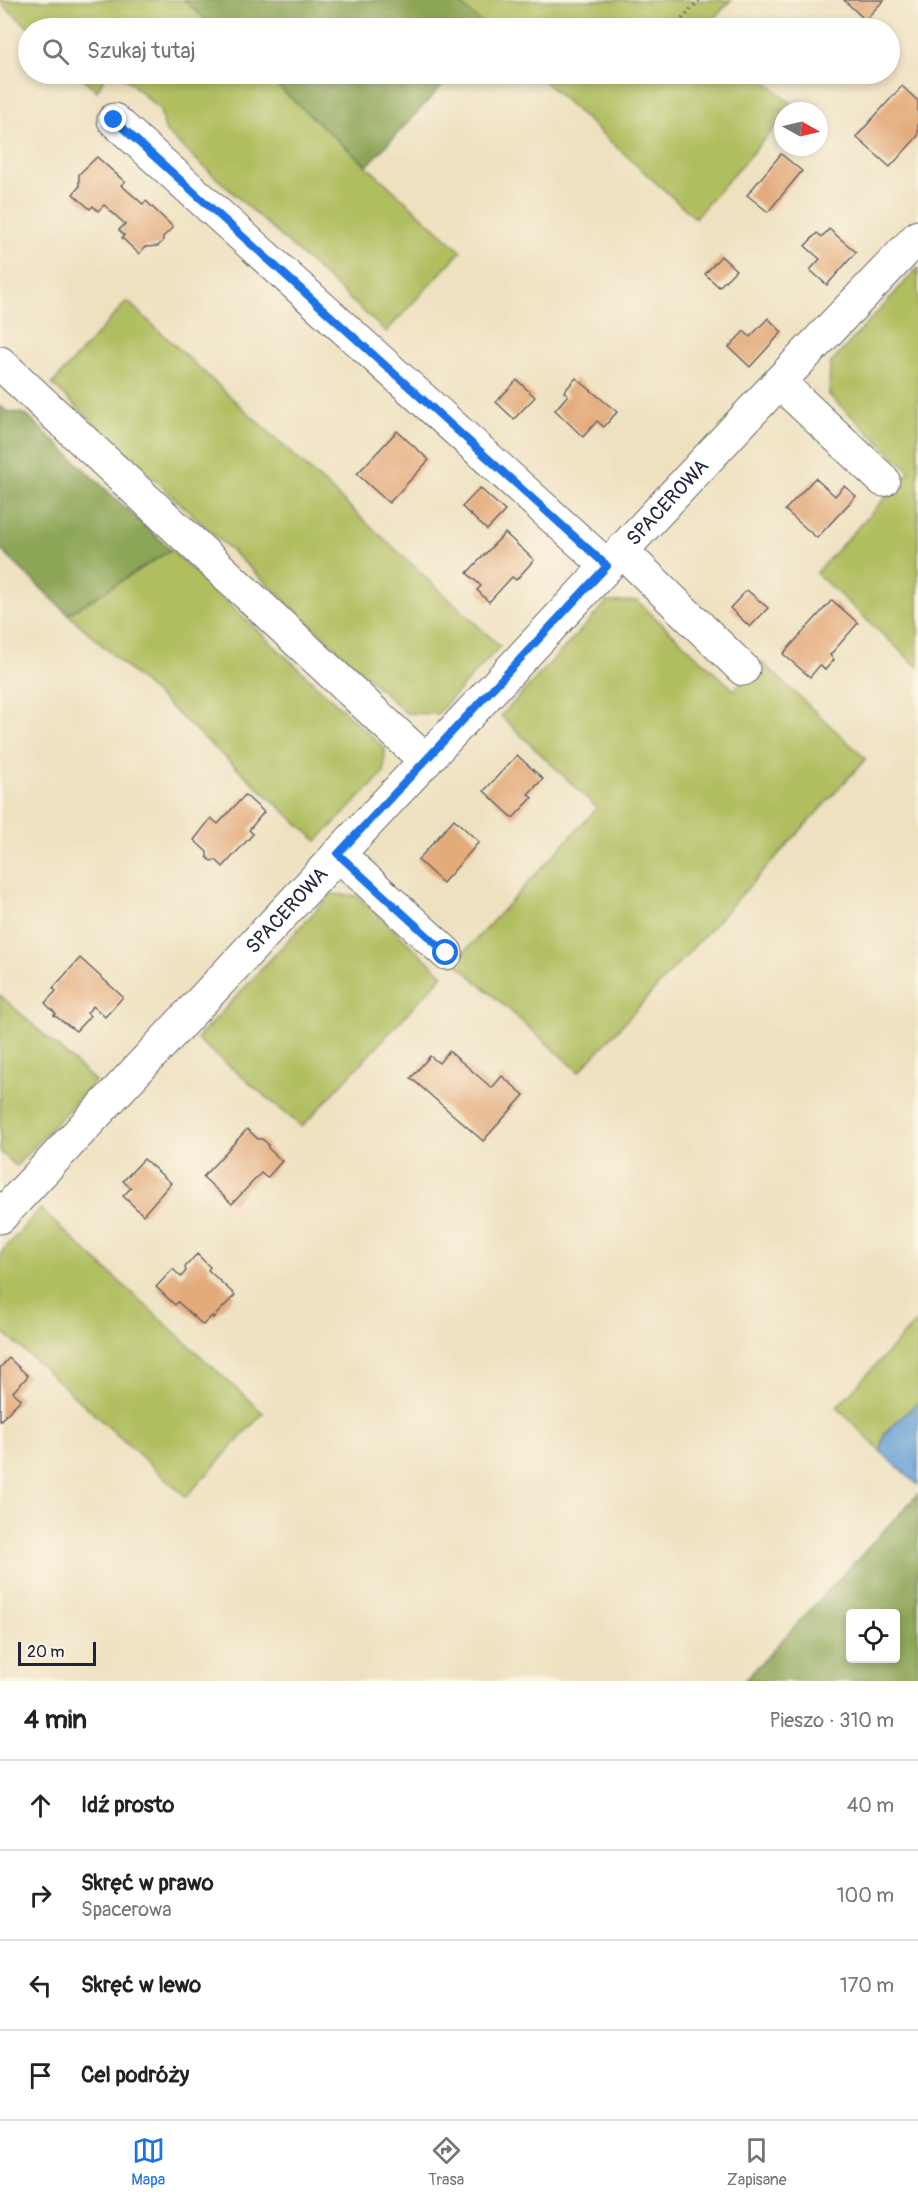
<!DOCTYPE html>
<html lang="pl">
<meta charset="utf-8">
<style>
body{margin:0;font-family:Pangolin,sans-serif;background:#f2f2f2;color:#222}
.controls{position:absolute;right:18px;bottom:18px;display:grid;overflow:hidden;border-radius:6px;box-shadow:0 3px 9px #0003}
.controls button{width:54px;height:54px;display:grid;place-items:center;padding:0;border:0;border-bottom:2px solid #e0e0e0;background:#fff;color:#222;font:30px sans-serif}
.compass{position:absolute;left:774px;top:102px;width:54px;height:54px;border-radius:50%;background:#fff;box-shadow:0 3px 9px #0003;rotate:98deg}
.scale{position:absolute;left:18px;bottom:15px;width:78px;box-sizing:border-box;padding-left:6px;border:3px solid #22223b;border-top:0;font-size:16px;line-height:21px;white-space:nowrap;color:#22223b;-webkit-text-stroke:4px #fcf5e5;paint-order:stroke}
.stop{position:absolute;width:18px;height:18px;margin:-14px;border:4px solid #1a73e8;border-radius:50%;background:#fff}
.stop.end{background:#1a73e8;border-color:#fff;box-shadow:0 2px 6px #0008}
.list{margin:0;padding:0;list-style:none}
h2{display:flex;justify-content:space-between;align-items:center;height:78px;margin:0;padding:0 24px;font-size:26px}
h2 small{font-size:20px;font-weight:400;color:#767676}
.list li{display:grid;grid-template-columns:39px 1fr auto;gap:18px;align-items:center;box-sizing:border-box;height:90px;padding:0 24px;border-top:2px solid #e0e0e0}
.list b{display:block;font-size:22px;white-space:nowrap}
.list p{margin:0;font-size:20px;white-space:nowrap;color:#767676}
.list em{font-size:20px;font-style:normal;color:#767676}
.icon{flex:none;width:33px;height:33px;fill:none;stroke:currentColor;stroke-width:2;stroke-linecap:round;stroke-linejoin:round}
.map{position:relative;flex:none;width:918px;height:1681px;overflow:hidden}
.search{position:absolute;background:#fff;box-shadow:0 3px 9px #0003;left:18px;right:18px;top:18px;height:66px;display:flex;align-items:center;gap:15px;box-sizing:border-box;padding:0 21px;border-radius:33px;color:#767676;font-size:22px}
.sheet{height:438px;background:#fff}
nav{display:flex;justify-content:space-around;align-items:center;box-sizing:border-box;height:84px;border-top:2px solid #e0e0e0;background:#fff;font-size:16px;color:#767676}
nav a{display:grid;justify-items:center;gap:3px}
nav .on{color:#1a73e8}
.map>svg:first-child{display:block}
.green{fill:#b1be60;stroke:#6a704e;stroke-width:1.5}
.forest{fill:#8ca556;stroke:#576448;stroke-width:1.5;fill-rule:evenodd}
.water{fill:#65a0d5;stroke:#446188;stroke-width:1.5}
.building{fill:#e3aa7a}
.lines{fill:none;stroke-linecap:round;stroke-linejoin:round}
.minor-casing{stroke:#69656a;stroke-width:35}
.path{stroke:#69656a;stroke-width:4;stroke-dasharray:1.5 4.5;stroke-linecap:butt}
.minor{stroke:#fff;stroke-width:33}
.route{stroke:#1a73e8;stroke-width:8}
.labels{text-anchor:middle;stroke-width:4.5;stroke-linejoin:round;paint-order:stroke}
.street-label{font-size:20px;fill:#22223b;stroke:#fcf5e5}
</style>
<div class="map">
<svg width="918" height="1681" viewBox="0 0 918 1681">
<rect width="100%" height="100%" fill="#fcf5e5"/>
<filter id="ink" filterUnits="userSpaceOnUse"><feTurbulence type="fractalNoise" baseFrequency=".0167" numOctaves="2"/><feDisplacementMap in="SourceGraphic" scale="12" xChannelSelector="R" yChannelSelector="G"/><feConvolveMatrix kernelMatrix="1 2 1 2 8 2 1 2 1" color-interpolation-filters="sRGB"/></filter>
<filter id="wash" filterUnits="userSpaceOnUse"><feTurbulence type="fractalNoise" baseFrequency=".008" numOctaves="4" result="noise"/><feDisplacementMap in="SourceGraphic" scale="24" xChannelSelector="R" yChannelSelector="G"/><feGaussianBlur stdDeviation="1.35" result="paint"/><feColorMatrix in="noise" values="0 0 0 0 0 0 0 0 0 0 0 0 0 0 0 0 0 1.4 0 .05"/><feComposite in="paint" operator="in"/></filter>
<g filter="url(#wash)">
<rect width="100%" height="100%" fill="#eee1c0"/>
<g class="green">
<polygon points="0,0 184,0 215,28 29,28 0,2"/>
<polygon points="456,0 731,0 707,27 708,28 487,28"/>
<polygon points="78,74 106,74 97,91"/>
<polygon points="121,74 264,74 461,251 386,332 166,132 160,110"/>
<polygon points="536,74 757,74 794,106 790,111 783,111 783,118 695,218"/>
<polygon points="918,268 918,667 816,573 910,471 829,395 830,364"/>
<polygon points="127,301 500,646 437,714 406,713 52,384"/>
<polygon points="171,550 385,749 384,773 317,841 68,614"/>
<polygon points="637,601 734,690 761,661 866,759 579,1072 455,962 597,808 501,716 607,602"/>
<polygon points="331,894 357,896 443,975 302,1127 197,1039"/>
<polygon points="0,995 95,1081 16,1166 0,1152"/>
<polygon points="40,1209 263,1413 186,1497 0,1329 0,1254"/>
<polygon points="918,1320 918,1402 884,1433 881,1452 837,1407"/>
</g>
<g class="forest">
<polygon points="184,0 456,0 487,28 215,28"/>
<polygon points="264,74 453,74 367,166"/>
<polygon points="0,406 6,411 25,414 171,550 68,614 0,549"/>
<path d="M 918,1494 L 918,1681 L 744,1681 ZM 850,1614 L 896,1614 L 896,1658 L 850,1658 Z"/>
</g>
<polygon class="water" points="918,1402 918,1485 881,1452 884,1434"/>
<g id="blocks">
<g class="building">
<polygon points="844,0 884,0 865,20"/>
<polygon points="902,86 918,101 918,136 890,167 856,137"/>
<polygon points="781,154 802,171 768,212 747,195"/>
<polygon points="97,157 125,182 121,185 143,204 146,201 173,227 163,237 163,241 158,246 145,247 139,254 122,238 124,235 119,230 125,224 104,205 98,211 93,206 90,209 73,194 79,187 79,174"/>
<polygon points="829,229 856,252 827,285 810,270 820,259 805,246 817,233 822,237"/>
<polygon points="721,256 736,270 719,287 705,274"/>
<polygon points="768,318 782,332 750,367 729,347 744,331 750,337"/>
<polygon points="576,378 617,412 604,427 597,421 583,437 555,410 568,395 564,392"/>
<polygon points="517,380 535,397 514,419 496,402"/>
<polygon points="397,431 429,460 389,503 357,474"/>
<polygon points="815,478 835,496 844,486 856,496 817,538 785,510"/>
<polygon points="480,488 505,511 487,530 462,507"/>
<polygon points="505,533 534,560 516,580 512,577 489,602 477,590 481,586 467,573"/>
<polygon points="747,590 768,608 750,627 730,608"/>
<polygon points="832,600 858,623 830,655 834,660 825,670 820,665 810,677 783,654"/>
<polygon points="517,755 543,779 528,794 532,798 513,818 484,791"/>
<polygon points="245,795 264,812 249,830 253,834 223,867 216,860 211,861 207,857 207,852 194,840 211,818 218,824"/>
<polygon points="454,819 479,842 443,883 418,860"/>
<polygon points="80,958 123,997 105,1017 93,1006 87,1013 90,1016 76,1031 54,1015 56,1014 45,1003 56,991 53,988"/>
<polygon points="449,1051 492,1088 502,1076 524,1095 483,1141 411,1078 430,1056 439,1063"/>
<polygon points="247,1129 258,1139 262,1139 268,1144 268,1148 282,1161 267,1178 261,1173 232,1204 203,1177"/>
<polygon points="144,1159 171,1183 143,1215 123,1196 131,1188 123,1181"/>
<polygon points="197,1254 210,1267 208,1270 235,1295 213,1318 212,1316 203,1325 178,1302 175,1305 156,1287 173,1269 181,1277 186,1271 185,1267"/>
<polygon points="9,1358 28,1376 13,1392 21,1399 0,1421 0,1368"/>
</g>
</g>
</g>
<g filter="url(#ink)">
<use href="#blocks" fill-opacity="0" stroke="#69656a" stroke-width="1.5"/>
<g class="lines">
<defs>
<g id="minor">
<polyline points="114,120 607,566"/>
<polyline points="0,363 426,761"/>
<polyline points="779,382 883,480"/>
<polyline points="622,551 743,669"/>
<polyline points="338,854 446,953"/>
<path id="s1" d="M 0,1217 L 779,382 L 918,237"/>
</g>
</defs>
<use href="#minor" class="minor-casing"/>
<polyline class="path" points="674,28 699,0"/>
<use href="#minor" class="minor"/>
</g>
</g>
<g class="lines" filter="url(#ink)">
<polyline class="route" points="114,120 607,566 338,854 446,953"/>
</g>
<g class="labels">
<g class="street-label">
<text dy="7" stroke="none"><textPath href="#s1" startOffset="978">SPACEROWA</textPath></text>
<text dy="7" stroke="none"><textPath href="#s1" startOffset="420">SPACEROWA</textPath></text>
</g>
</g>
</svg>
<div class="controls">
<button><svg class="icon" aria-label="locate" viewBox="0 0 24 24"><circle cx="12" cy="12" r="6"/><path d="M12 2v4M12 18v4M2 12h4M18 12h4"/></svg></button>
</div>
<svg class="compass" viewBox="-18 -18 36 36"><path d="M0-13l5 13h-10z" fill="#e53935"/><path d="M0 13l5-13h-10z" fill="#767676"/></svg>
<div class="scale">20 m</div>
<div class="stop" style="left:446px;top:953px"></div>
<div class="stop end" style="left:114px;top:120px"></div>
<div class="search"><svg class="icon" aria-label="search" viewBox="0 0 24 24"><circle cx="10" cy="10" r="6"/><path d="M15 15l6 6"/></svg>Szukaj tutaj</div>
</div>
<section class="sheet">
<h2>4 min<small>Pieszo · 310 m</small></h2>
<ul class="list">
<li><svg class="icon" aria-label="ahead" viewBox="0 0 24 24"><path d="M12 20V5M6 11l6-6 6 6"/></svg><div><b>Idź prosto</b></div><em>40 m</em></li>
<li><svg class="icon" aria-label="right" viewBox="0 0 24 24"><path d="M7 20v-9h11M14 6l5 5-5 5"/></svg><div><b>Skręć w prawo</b><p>Spacerowa</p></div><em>100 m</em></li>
<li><svg class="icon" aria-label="left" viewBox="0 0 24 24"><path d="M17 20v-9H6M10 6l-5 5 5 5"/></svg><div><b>Skręć w lewo</b></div><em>170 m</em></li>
<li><svg class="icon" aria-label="arrive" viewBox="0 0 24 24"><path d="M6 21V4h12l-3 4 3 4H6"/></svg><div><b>Cel podróży</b></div></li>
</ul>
</section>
<nav>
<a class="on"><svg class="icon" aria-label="map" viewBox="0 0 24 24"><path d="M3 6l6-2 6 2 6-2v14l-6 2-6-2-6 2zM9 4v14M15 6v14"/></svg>Mapa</a>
<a><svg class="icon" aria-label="directions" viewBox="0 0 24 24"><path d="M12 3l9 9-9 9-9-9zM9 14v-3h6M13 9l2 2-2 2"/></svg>Trasa</a>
<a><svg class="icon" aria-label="saved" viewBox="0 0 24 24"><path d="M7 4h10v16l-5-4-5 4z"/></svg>Zapisane</a>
</nav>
